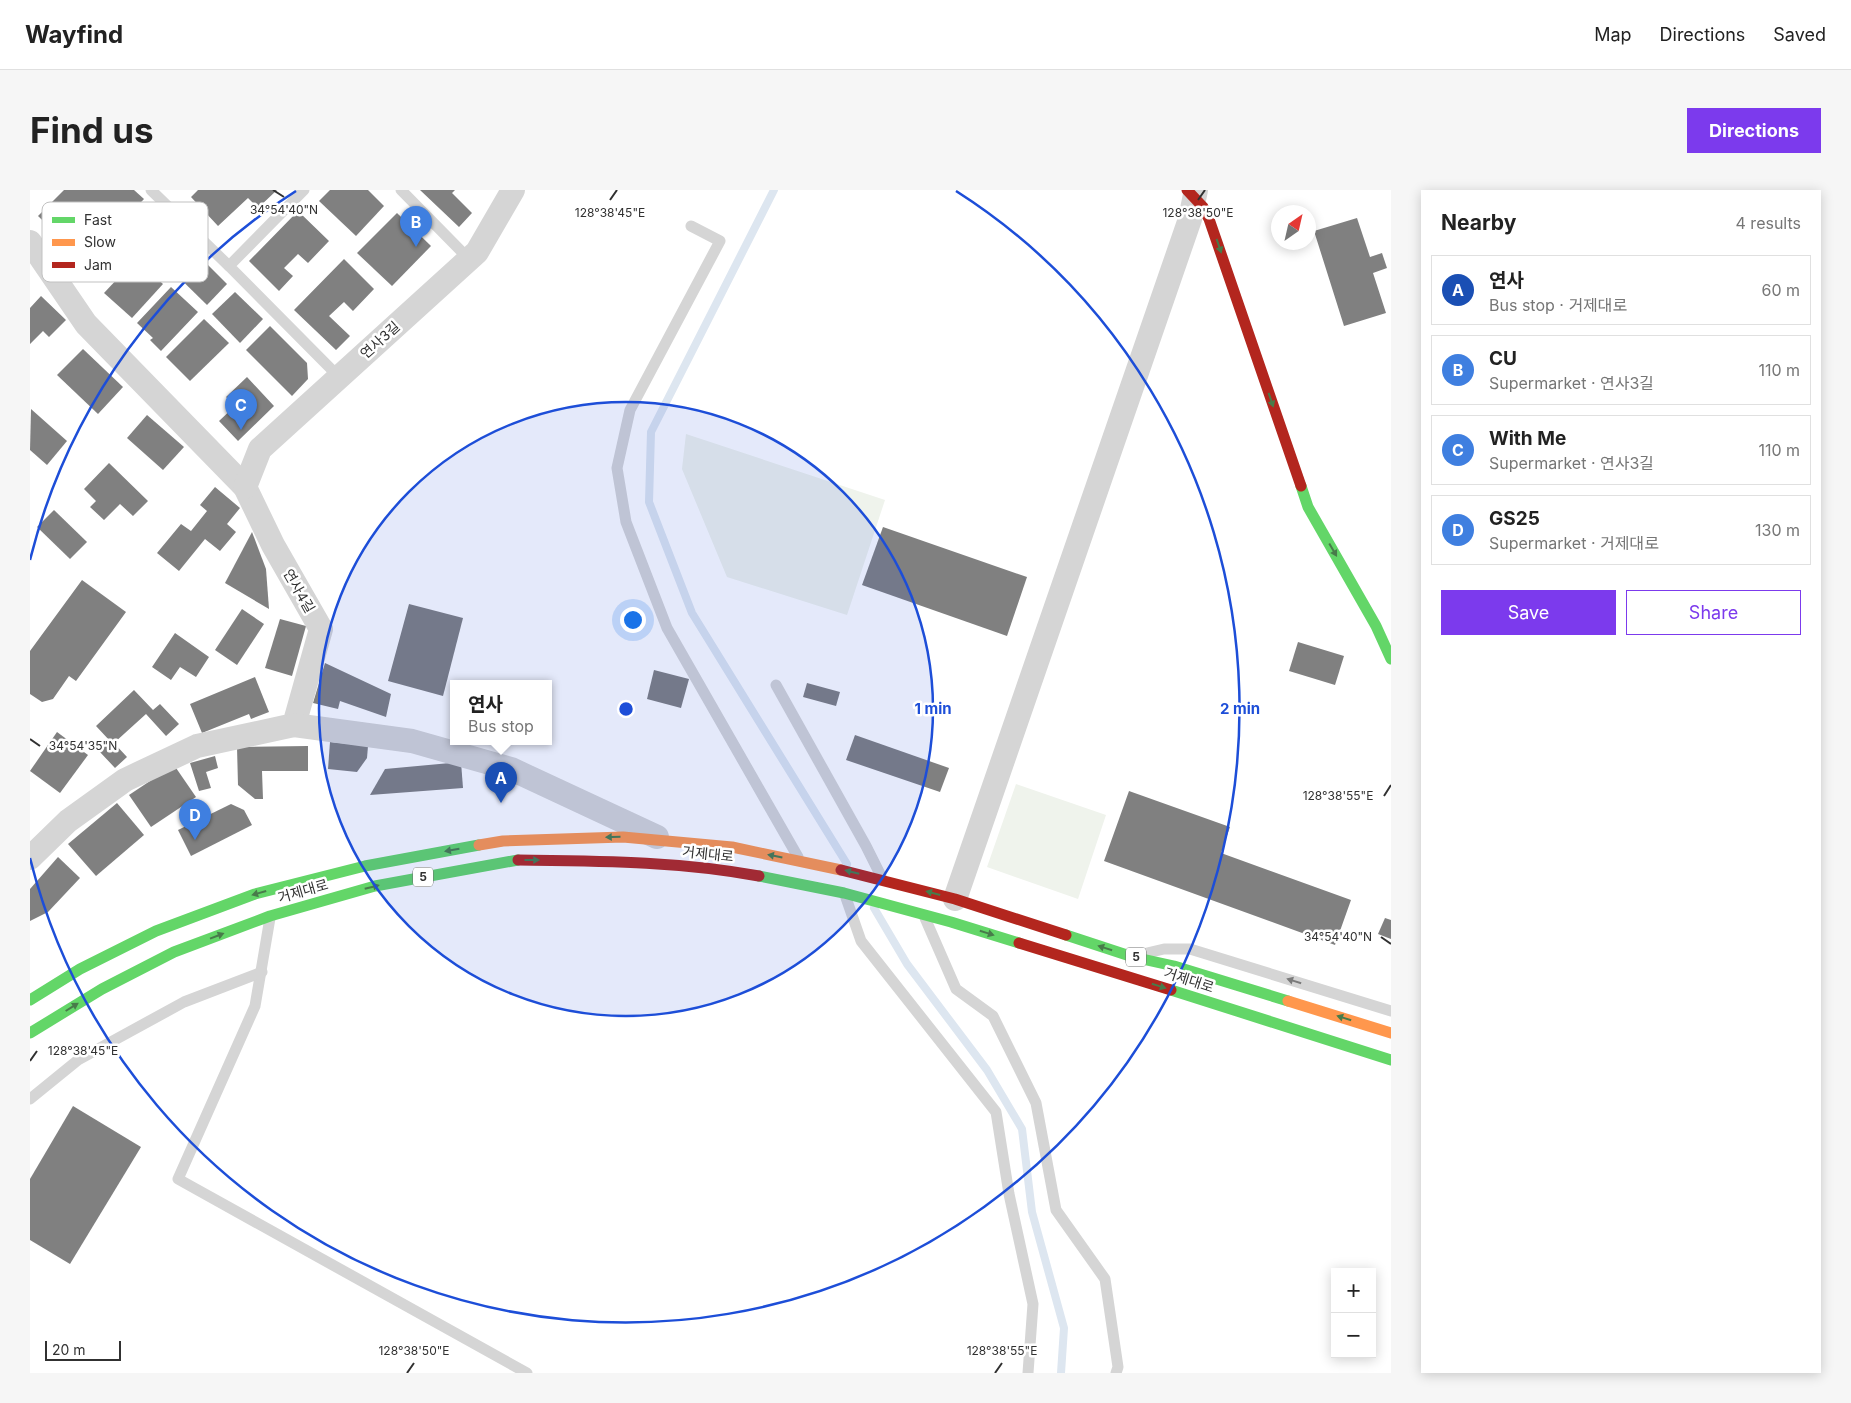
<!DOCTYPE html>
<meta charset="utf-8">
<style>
body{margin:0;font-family:Inter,"Noto Sans KR",sans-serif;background:#f6f6f6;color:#222}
.controls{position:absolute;right:15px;bottom:15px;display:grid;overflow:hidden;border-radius:0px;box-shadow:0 2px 12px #0003}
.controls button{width:45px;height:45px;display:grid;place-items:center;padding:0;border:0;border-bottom:1px solid #e0e0e0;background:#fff;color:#222;font:25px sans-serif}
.compass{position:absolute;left:1241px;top:15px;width:45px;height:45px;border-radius:50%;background:#fff;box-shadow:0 2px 12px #0003;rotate:34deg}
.scale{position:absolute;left:15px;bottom:12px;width:76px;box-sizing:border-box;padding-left:5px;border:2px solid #313131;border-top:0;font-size:14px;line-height:18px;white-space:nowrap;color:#313131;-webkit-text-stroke:4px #fff;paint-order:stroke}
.you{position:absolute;left:602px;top:429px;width:18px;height:18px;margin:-12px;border:4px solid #fff;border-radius:50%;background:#1a73e8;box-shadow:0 0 0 8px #1a73e833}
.badge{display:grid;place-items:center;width:32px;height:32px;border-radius:50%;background:#7c3aed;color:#fff;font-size:16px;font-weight:700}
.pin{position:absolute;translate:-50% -41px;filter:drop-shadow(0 1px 2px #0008)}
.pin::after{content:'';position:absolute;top:26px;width:18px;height:15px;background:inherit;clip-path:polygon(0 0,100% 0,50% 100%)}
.popup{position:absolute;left:420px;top:490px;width:102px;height:65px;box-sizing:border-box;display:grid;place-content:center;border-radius:0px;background:#fff;filter:drop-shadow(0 1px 4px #0005);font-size:16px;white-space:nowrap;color:#767676}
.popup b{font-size:19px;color:#222}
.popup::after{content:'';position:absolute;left:50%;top:100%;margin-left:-10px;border:10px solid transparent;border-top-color:#fff}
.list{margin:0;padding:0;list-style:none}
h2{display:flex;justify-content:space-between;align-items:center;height:65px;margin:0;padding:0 20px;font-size:21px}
h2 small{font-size:16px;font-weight:400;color:#767676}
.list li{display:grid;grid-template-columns:32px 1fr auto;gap:15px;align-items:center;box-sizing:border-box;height:70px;margin:0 10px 10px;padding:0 10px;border:1px solid #e0e0e0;border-radius:0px}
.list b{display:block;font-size:19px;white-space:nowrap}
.list p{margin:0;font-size:16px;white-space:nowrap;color:#767676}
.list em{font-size:16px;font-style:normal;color:#767676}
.actions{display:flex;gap:10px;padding:15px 20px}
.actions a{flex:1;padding:11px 0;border:1px solid #7c3aed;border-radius:0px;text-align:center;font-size:18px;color:#7c3aed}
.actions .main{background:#7c3aed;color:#fff}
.map{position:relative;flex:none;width:1361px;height:1183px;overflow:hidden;border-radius:0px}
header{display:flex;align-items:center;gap:30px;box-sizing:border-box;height:70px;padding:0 25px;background:#fff;border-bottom:1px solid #e0e0e0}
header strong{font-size:24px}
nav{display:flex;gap:28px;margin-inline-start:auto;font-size:18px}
.intro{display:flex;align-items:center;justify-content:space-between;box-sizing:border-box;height:120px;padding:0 30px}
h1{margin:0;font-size:35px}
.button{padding:12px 22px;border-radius:0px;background:#7c3aed;color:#fff;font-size:18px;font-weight:700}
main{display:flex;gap:30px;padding:0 30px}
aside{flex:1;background:#fff;border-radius:0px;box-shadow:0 2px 12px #0003}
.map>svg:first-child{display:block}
.green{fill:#eff3ec}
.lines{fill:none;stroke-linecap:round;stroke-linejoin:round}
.stream{stroke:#dde6f0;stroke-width:8}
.building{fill:#808080}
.lane{stroke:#d5d5d5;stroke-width:11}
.street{stroke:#d5d5d5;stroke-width:24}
.fast{stroke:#63d668;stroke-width:11}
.slow{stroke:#ff974d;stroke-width:11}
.jam{stroke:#b3261e;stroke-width:11}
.oneway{fill:#487b4a}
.oneway2{fill:#7b7b7b}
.ticks{fill:none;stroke:#313131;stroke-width:2}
.ring{fill:none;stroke:#1d4ed8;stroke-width:2.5}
.labels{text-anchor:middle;stroke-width:5;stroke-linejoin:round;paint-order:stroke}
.shield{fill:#fff;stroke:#6f6f6f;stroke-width:1}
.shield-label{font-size:12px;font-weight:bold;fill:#313131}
.street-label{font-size:14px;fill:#313131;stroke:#fff}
.key{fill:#fff;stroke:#c1c1c1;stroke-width:1}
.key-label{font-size:14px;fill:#313131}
.ticks-label{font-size:12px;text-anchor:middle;fill:#313131;stroke:#fff;stroke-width:5;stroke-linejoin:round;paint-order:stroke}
.centre{fill:#1d4ed8;stroke:#fff;stroke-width:2.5}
.ring-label{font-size:15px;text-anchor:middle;font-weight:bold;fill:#1d4ed8;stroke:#fff;stroke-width:5;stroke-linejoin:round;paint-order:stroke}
</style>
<header>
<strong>Wayfind</strong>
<nav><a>Map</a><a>Directions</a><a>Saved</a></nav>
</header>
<div class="intro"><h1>Find us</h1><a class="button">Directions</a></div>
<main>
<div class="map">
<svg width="1361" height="1183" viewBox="0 0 1361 1183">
<rect width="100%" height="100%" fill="#fff"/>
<g class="green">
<polygon points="656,244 855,310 817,425 697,387 652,279"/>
<polygon points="986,594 1076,625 1048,709 957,677"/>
</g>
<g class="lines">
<g class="stream">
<polyline points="744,0 621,242 619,312 662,423 817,674"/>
<polyline points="844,718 877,774 957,880 992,939 1002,1022 1034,1138 1031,1183"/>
</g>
</g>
<g class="building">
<polygon points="34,0 104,0 114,9 55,71 8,26"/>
<polygon points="168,0 247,0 228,18 218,8 188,36 161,7"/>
<polygon points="300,0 338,0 354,16 326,46 289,11"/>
<polygon points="390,0 425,0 422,3 442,23 429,37"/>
<polygon points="268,21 299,51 278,73 268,64 254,78 263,86 249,101 219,71"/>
<polygon points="367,23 401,56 362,96 327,63"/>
<polygon points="1327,28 1340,67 1352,63 1357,78 1343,83 1356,123 1314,136 1284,41"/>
<polygon points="144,41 197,94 177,115 123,62"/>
<polygon points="106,69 133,94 102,128 74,103"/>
<polygon points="314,69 344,99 323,121 314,112 299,126 320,146 306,160 264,120"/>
<polygon points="141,97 168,122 131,161 120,150 123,148 107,133"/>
<polygon points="205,102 233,129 210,153 182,124"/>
<polygon points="11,106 36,130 19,147 13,141 0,154 0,118"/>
<polygon points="174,129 199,153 160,191 136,167"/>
<polygon points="240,136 277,173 278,189 262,206 216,160"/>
<polygon points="53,159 93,197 68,224 27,185"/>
<polygon points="217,187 244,216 208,251 189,231 205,216 196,207"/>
<polygon points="1,219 37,251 17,275 0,260"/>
<polygon points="117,225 154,257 133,280 97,248"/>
<polygon points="79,273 118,311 103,326 90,314 74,330 60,317 66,311 54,299"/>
<polygon points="185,297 210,318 197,334 206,342 190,361 175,349 149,381 127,363 151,334 161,341 177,321 170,315"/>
<polygon points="24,320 57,352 40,369 7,337"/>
<polygon points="853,337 997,387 977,446 832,395"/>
<polygon points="222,342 236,379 239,419 195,393"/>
<polygon points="52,390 96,422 46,491 39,486 23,509 12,512 0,504 0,461"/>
<polygon points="379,414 433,428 413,506 358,491"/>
<polygon points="212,419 234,434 207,475 185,460"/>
<polygon points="250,429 276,436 262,486 235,478"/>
<polygon points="145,443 179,467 166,487 150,477 141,490 122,477"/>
<polygon points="1268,452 1314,466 1305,495 1259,481"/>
<polygon points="295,473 361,504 356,527 310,511 308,519 283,513"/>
<polygon points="624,480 659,489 651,518 617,509"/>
<polygon points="225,487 239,522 221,529 219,524 172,543 160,514"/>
<polygon points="777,493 810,502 806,516 773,507"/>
<polygon points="104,500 123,520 130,514 149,534 136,546 116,524 84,553 97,567 85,578 69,561 80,551 66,536"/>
<polygon points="27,542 58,565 30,603 0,581"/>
<polygon points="825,545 919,578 910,602 816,570"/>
<polygon points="300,552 338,556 337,568 327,582 298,579"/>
<polygon points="278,556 278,581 232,581 233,609 225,609 208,595 207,557"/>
<polygon points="185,566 188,578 176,582 181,598 169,601 160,573"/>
<polygon points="431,572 433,598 340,605 355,579"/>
<polygon points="144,575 166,607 121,637 99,605"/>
<polygon points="1099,601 1200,637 1191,663 1321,710 1305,755 1074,671"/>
<polygon points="87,613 114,645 66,686 38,654"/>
<polygon points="201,614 214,620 222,635 161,666 148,640"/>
<polygon points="28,667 50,688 18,722 0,731 0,699"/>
<polygon points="1355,728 1361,730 1361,749 1348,744"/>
<polygon points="43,916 111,957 40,1074 0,1050 0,989"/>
</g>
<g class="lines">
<g class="lane">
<polyline points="121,0 199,76"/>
<polyline points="274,0 199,76 309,187"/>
<polyline points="371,0 439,69"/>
<polyline points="661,36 690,51 600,220 587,278 596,332 637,438 768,667"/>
<polyline points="746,495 836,656 851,686"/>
<polyline points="815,705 831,751 966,922 979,1004 1003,1114 998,1183"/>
<polyline points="240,728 225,816 148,989 497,1183"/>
<polyline points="895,728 926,799 963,826 1006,913 1026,1020 1075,1089 1088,1177 1086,1183"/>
<polyline points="1117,763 1134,759 1160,759 1361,821"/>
<polyline points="0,909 48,870 154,812 232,782"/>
</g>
<g class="street">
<polyline points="0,52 56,134 215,297 243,355 291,439 264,535 167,556 95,590 38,631 0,668"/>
<polyline points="215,297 230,259 447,62 483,0"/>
<polyline points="264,535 382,551 481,579 627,647"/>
<polyline points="925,709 1160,29 1166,0"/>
</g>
<g class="fast">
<polyline points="1271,296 1278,317 1346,436 1361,469"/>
<polyline points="729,686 814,703 921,732 989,753"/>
<polyline points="1036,745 1103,767 1144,776 1258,811"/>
<polyline points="1141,800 1361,870"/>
<polyline points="0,810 50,779 126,741 225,704 335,676 449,655"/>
<polyline points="0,843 72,799 144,762 240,726 345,696 488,670"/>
</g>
<g class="slow">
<polyline points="449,655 473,651 593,647 702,657 811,680"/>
<polyline points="1258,811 1361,843"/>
</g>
<g class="jam">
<polyline points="1157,0 1173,17 1179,29 1271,296"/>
<path d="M 488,670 C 569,671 649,671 729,686"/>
<polyline points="811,680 925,709 1036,745"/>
<polyline points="989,753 1141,800"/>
</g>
</g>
<defs><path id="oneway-solid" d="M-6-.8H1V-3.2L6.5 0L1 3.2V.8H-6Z" transform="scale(1.25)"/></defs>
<g class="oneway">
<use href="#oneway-solid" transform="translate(1189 56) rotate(71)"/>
<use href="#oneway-solid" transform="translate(1241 210) rotate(71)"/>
<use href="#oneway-solid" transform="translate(1303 360) rotate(60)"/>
<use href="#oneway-solid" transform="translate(583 647) rotate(178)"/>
<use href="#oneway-solid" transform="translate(422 660) rotate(170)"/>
<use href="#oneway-solid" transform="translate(745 666) rotate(-169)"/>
<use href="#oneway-solid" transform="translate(502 670)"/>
<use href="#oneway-solid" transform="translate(822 682) rotate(-166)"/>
<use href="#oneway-solid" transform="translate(342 697) rotate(-14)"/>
<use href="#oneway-solid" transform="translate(229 703) rotate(164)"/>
<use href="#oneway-solid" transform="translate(903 703) rotate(-165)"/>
<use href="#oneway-solid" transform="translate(957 743) rotate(17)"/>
<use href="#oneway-solid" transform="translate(187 746) rotate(-21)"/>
<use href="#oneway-solid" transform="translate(1075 758) rotate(-162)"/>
<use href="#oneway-solid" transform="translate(1129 796) rotate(17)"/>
<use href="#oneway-solid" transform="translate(42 817) rotate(-32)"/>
<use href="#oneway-solid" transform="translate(1314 828) rotate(-163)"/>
</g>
<use class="oneway2" href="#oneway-solid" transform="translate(1264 791) rotate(-163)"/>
<path class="ticks" d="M 243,0 L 254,7M 580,10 L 587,0M 1168,10 L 1175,0M 0,549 L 10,556M 1354,606 L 1361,595M 1351,747 L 1361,754M 0,871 L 7,861M 377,1183 L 384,1173M 965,1183 L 972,1173"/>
<circle cx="596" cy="519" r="307" fill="#1d4ed8" fill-opacity=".12"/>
<g class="ring">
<circle cx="596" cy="519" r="307"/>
<path d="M0 370A614 614 0 0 1 266 1M926 1A614 614 0 1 1 0 668"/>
</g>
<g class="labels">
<g class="shield">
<rect x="383" y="677.5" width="20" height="19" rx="4"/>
<rect x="1096" y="757.5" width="20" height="19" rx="4"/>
</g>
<g class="shield-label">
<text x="393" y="691">5</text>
<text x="1106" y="771">5</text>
</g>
<g class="street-label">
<text transform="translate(350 150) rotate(-42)" y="5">연사3길</text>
<text transform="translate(269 401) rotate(60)" y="5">연사4길</text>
<text transform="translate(678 664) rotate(6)" y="5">거제대로</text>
<text transform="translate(273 701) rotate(-16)" y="5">거제대로</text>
<text transform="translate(1159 790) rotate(18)" y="5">거제대로</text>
</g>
</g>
<rect x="12" y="12" width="166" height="80" rx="8" class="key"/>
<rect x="22" y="27" width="23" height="6" fill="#63d668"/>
<rect x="22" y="49" width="23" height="7" fill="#ff974d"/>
<rect x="22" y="72" width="23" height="6" fill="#b3261e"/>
<g class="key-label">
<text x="54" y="35">Fast</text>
<text x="54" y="57">Slow</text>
<text x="54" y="80">Jam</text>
</g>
<g class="ticks-label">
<text x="254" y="24">34°54'40"N</text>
<text x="1168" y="27">128°38'50"E</text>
<text x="580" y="27">128°38'45"E</text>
<text x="53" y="560">34°54'35"N</text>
<text x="1308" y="610">128°38'55"E</text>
<text x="1308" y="751">34°54'40"N</text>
<text x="53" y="865">128°38'45"E</text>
<text x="384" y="1165">128°38'50"E</text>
<text x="972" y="1165">128°38'55"E</text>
</g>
<circle cx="596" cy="519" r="8" class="centre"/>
<g class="ring-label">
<text x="903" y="524">1 min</text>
<text x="1210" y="524">2 min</text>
</g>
</svg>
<div class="controls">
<button>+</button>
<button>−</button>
</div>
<svg class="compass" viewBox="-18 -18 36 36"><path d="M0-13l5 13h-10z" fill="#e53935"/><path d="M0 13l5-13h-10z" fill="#767676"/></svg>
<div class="scale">20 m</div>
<div class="you"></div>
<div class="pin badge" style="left:471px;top:613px;background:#1a4fb4">A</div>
<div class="popup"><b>연사</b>Bus stop</div>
<div class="pin badge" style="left:386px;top:57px;background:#3f7fe0">B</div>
<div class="pin badge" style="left:211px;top:240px;background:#3f7fe0">C</div>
<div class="pin badge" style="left:165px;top:650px;background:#3f7fe0">D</div>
</div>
<aside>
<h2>Nearby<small>4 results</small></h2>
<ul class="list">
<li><span class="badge" style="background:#1a4fb4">A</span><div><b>연사</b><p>Bus stop · 거제대로</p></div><em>60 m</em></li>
<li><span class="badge" style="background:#3f7fe0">B</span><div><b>CU</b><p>Supermarket · 연사3길</p></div><em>110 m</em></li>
<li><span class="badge" style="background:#3f7fe0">C</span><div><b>With Me</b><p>Supermarket · 연사3길</p></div><em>110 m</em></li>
<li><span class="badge" style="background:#3f7fe0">D</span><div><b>GS25</b><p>Supermarket · 거제대로</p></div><em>130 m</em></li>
</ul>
<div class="actions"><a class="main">Save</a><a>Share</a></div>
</aside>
</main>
